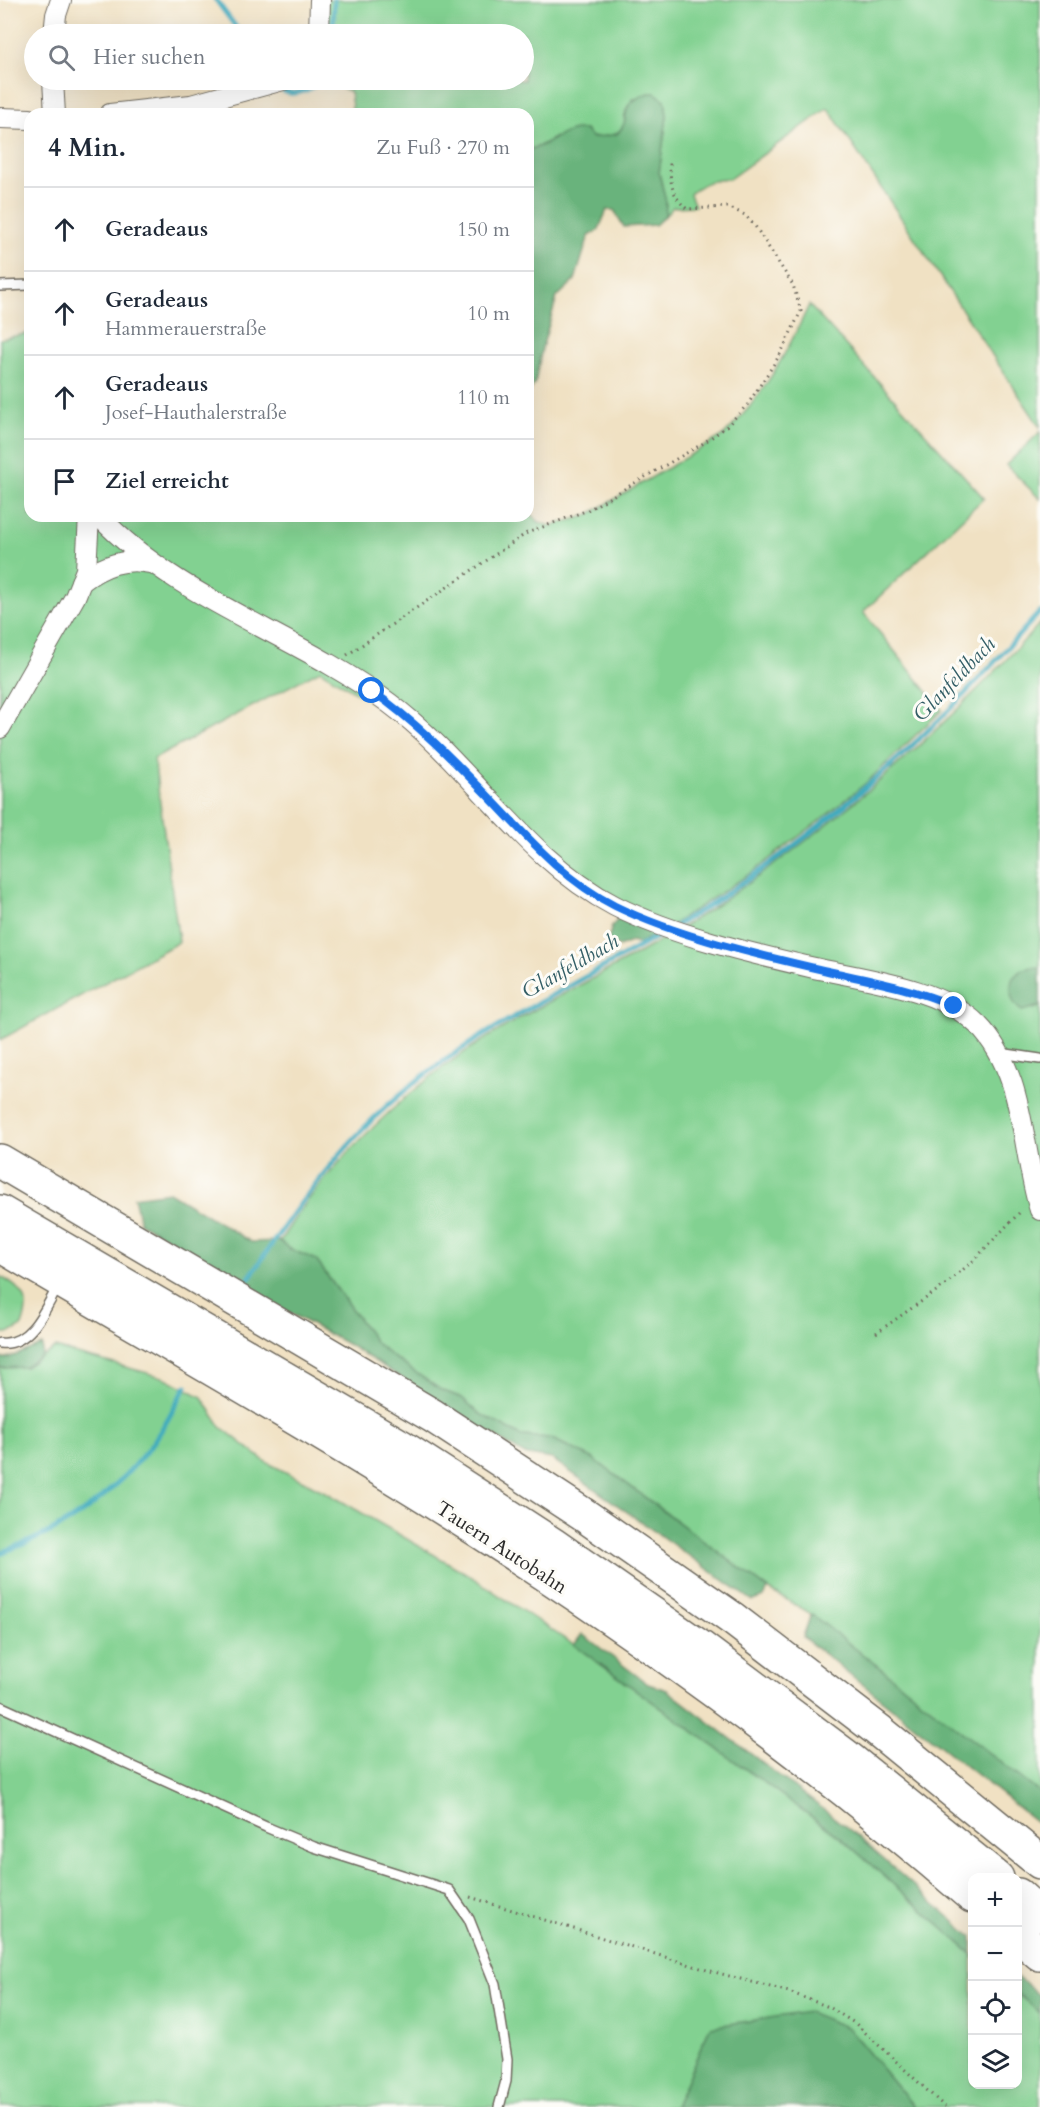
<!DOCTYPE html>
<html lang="de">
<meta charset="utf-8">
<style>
body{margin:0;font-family:Cardo,serif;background:#f6f6f7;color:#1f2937}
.controls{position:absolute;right:18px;bottom:18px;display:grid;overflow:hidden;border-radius:12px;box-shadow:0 6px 24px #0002}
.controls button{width:54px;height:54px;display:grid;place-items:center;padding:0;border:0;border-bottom:2px solid #e0e1e3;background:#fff;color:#1f2937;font:30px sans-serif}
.stop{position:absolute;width:18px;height:18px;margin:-14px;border:4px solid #1a73e8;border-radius:50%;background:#fff}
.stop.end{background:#1a73e8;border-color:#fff;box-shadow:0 2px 6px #0008}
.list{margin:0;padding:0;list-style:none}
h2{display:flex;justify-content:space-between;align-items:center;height:78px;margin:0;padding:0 24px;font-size:26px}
h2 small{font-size:20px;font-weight:400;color:#747a83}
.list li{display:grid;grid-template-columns:39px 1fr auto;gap:18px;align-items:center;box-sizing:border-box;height:84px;padding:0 24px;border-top:2px solid #e0e1e3}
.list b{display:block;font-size:22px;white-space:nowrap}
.list p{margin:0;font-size:20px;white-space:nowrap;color:#747a83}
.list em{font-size:20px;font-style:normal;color:#747a83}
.icon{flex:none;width:33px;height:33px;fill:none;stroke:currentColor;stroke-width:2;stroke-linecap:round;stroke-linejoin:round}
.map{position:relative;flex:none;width:1040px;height:2107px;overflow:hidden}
.search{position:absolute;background:#fff;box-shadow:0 6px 24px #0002;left:24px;top:24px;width:510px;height:66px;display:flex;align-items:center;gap:15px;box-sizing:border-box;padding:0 21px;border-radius:33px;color:#747a83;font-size:22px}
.panel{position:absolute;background:#fff;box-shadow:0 6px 24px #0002;left:24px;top:108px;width:510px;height:414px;border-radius:18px}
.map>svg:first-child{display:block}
.green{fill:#82d191;stroke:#567e5e;stroke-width:1.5}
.forest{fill:#69b37b;stroke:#4a6f53;stroke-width:1.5}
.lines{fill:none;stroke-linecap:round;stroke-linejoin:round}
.stream{stroke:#3eaabe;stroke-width:5}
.lane-casing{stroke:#706b60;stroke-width:12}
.street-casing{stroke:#706b60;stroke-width:22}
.highway-casing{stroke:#706b60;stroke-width:36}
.path{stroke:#706b60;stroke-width:3;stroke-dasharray:1.5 4.5;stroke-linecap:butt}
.lane{stroke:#fff;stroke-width:9}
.street{stroke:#fff;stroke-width:20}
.highway{stroke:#fff;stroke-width:33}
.route{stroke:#1a73e8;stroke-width:8}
.labels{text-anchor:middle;stroke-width:6;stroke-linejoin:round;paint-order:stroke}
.street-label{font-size:20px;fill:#2b2b2b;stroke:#fdfcf7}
.water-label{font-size:21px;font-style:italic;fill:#335e66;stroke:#fdfcf7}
</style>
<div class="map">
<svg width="1040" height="2107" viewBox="0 0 1040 2107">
<rect width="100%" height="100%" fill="#fdfcf7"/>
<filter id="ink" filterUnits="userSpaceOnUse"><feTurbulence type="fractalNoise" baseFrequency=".0167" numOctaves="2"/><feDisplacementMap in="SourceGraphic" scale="12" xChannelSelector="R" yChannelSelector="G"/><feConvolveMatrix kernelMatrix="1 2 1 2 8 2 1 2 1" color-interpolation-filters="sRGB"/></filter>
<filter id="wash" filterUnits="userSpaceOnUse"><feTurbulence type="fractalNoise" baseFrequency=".008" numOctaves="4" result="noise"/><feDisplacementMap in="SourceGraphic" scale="24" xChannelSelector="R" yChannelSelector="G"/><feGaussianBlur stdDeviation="1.35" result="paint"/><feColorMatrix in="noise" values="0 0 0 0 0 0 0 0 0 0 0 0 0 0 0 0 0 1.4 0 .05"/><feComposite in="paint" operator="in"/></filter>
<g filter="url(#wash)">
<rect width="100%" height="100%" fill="#f0e1c3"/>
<g class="green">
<path d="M 326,0 L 1040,0 L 1040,427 L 828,108 L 729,179 C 712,180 703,182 690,194 L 695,206 L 673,207 L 665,216 L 666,202 L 659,173 L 667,116 L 665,100 L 633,99 C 627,107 623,114 625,124 C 609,149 584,131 560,136 C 551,137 542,147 531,149 L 528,146 L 528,114 L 353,114 L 350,92 L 323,80 L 524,80 L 524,34 L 322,34 Z"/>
<path d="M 809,305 L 984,498 L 863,612 L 942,710 L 866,783 L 827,815 L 751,873 L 663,931 L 626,921 L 396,717 L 320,670 L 154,759 L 179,942 L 0,1040 L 0,339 L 30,333 L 30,516 L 528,516 L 528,511 L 539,522 L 550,526 L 586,516 L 724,435 C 762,398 787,353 809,305 Z"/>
<polygon points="1040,432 1040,499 1006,465"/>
<path d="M 1040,623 L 1040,969 L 1033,967 L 1034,1009 L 1040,1006 L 1040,1793 L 811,1614 L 768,1589 L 592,1458 L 550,1438 L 521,1436 L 480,1414 L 462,1398 L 441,1390 L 390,1355 L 376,1343 L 316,1260 L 288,1248 L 280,1241 C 320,1176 378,1118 438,1071 C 515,1013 606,976 686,925 C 817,841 937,738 1040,623 Z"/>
<path d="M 0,1276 C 24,1291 32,1297 22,1326 L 10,1333 L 0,1333 Z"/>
<polygon points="55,1348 166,1378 202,1397 221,1427 266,1462 329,1494 464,1572 574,1645 841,1838 972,1954 972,2084 1018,2084 1018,1994 1040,2013 1040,2107 914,2107 848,2028 710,2027 675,2107 0,2107 0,1368 25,1367"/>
</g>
<g class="forest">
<path d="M 648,93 L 655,93 L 665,100 L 667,116 L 659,173 L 666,202 L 665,216 L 655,225 L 624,227 L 614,210 L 607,210 L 598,231 L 589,235 L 575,280 L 557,297 L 542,348 L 535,383 L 528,394 L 528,146 L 531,149 C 553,144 561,128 585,130 L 592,138 L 617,134 C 635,116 613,107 648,93 Z"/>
<polygon points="619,918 663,931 638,944 633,941 619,947 608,940 612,926"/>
<path d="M 1033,967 L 1040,969 L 1040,1006 L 1022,1011 C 1010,1003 1010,992 1012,979 L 1021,970 Z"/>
<polygon points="169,1192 251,1242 280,1241 288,1248 316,1260 376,1343 390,1355 441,1390 462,1398 480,1414 521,1436 550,1438 592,1458 768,1589 764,1597 753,1601 552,1459 523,1454 349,1345 266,1300 190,1251 140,1223 134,1197"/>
<path d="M 42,1345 L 42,1356 L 25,1367 L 0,1368 L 0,1359 C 15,1358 27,1349 42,1345 Z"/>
<polygon points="811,1614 1040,1793 1040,1825 803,1637"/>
<polygon points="582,1634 648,1684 667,1690 849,1829 972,1937 972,1954 841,1838 574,1645"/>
<polygon points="1018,1977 1040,1996 1040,2013 1018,1994"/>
<polygon points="808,2012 848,2028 914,2107 675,2107 710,2027"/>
</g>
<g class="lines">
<g class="stream">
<polyline points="216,0 241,34"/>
<polyline points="333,34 334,0"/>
<path d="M 278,86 C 288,100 311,91 321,80"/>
<path d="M 677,925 C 772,868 860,797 940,719 C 975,685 1007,648 1040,612"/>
<path d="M 249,1278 C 285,1224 321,1172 366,1126 C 449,1041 563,993 663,933"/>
<path d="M 0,1553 C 63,1531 106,1502 148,1449 C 163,1431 174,1407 186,1386"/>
</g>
</g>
</g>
<g filter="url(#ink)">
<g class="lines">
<defs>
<g id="lane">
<polyline points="0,286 30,285"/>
<polyline points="1000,1053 1040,1059"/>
<path d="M 0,1343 C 30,1347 46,1308 58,1286"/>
<polyline points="0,1706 266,1827 314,1847 449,1890 469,1919 495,1984 507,2059 506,2081 499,2107"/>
</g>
<g id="street">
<polyline points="54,34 56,15 61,0"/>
<polyline points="319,34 320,0"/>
<polyline points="53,80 55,114"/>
<polyline points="110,114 191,105 283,80"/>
<polyline points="0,118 30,119"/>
<path d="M 99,516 C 179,601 297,634 389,703 C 470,763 524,859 615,906 C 670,934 749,953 810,967 C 861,979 939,986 978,1025 C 1026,1074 1021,1149 1040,1210"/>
<path d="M 81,582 C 102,566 124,557 150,563"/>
<polyline points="0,728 75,597 86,570 89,516"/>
</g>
<g id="highway">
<polyline points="0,1161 433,1416 584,1515 733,1619 878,1730 1040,1862"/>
<polyline points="0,1212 402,1447 552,1544 700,1647 847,1757 997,1878"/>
<path d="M 0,1245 C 133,1324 269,1400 401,1482 C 598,1603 797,1744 972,1896"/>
<polyline points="1018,1895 1040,1915"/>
<polyline points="1018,1935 1040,1954"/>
</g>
</defs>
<use href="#lane" class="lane-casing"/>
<use href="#street" class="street-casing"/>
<use href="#highway" class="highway-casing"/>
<g class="path">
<path d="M 347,655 L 527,533 L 588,510 L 702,444 L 726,427 L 748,404 L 781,353 L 801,311 L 793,285 L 755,226 L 745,215 L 728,207 L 687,209 C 671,195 670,182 670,162"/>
<polyline points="876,1333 945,1285 973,1261 1021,1211"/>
<polyline points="470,1897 707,1970 789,1992 829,2007 856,2024 945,2107"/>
</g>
<use href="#lane" class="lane"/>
<use href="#street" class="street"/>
<use href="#highway" class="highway"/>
</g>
</g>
<g class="lines" filter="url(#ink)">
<path class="route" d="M 372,691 C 415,721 452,759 489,797 C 527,837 565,881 615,906 C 678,937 763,956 832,972 C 873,981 915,989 954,1006"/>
</g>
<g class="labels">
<g class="street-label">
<text transform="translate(502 1547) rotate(33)" y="7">Tauern Autobahn</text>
</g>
<g class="water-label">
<text transform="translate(954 679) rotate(-46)" y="7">Glanfeldbach</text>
<text transform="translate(570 966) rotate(-30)" y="7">Glanfeldbach</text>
</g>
</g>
</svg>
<div class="controls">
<button>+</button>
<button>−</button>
<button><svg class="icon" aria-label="locate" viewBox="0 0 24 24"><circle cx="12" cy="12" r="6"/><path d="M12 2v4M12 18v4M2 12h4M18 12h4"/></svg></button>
<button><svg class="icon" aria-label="layers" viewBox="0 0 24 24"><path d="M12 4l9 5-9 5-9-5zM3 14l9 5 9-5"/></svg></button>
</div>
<div class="stop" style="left:372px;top:691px"></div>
<div class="stop end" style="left:954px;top:1006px"></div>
<div class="search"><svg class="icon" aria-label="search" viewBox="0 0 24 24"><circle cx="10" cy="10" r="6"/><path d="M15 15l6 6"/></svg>Hier suchen</div>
<section class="panel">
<h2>4 Min.<small>Zu Fuß · 270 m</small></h2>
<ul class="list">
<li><svg class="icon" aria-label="ahead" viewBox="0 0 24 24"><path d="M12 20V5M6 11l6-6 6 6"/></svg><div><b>Geradeaus</b></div><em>150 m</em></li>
<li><svg class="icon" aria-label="ahead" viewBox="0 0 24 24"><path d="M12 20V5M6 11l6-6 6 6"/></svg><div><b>Geradeaus</b><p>Hammerauerstraße</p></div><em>10 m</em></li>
<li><svg class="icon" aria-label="ahead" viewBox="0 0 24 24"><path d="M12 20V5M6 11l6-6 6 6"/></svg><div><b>Geradeaus</b><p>Josef-Hauthalerstraße</p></div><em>110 m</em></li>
<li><svg class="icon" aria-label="arrive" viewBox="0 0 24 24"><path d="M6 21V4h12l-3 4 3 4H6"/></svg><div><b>Ziel erreicht</b></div></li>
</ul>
</section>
</div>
